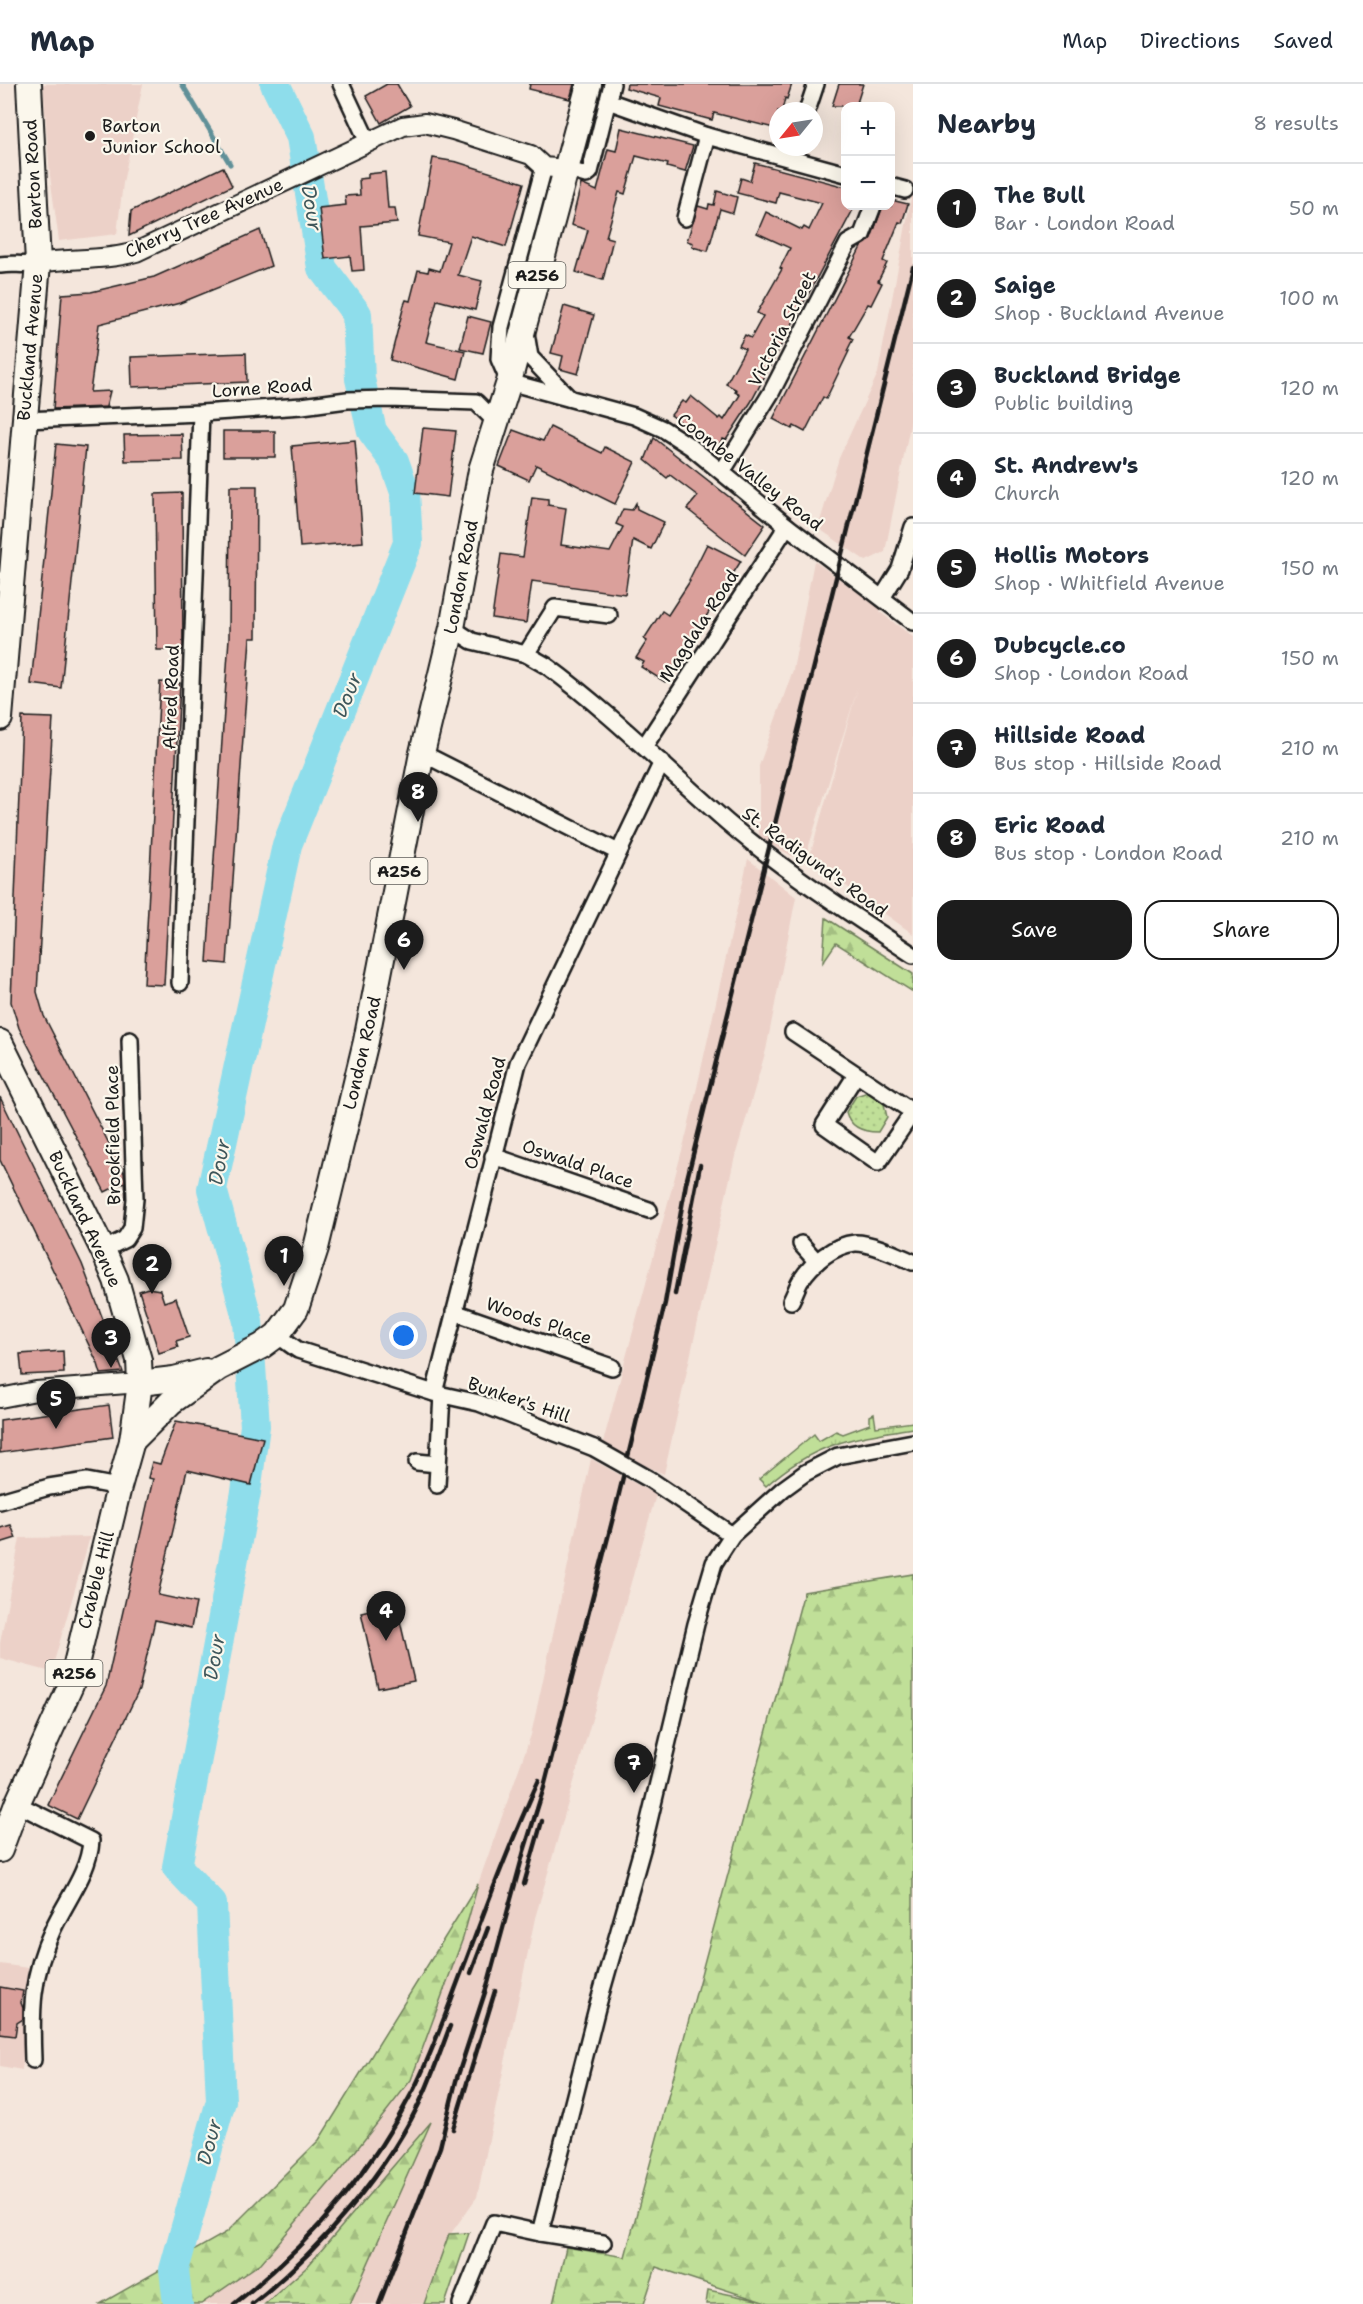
<!DOCTYPE html>
<meta charset="utf-8">
<style>
body{margin:0;font-family:"Shantell Sans",sans-serif;background:#f2f2f3;color:#1f2937}
.controls{position:absolute;right:18px;top:18px;display:grid;overflow:hidden;border-radius:12px;box-shadow:0 6px 24px #0002}
.controls button{width:54px;height:54px;display:grid;place-items:center;padding:0;border:0;border-bottom:2px solid #e0e1e3;background:#fff;color:#1f2937;font:30px sans-serif}
.compass{position:absolute;left:769px;top:18px;width:54px;height:54px;border-radius:50%;background:#fff;box-shadow:0 6px 24px #0002;rotate:240deg}
.you{position:absolute;left:404px;top:1252px;width:21px;height:21px;margin:-15px;border:4px solid #fff;border-radius:50%;background:#1a73e8;box-shadow:0 0 0 9px #1a73e833}
.badge{display:grid;place-items:center;width:39px;height:39px;border-radius:50%;background:#1c1c1c;color:#fff;font-size:20px;font-weight:700}
.pin{position:absolute;translate:-50% -50px;filter:drop-shadow(0 2px 3px #0008)}
.pin::after{content:'';position:absolute;top:32px;width:21px;height:18px;background:inherit;clip-path:polygon(0 0,100% 0,50% 100%)}
.list{margin:0;padding:0;list-style:none}
h2{display:flex;justify-content:space-between;align-items:center;height:78px;margin:0;padding:0 24px;font-size:26px}
h2 small{font-size:20px;font-weight:400;color:#747a83}
.list li{display:grid;grid-template-columns:39px 1fr auto;gap:18px;align-items:center;box-sizing:border-box;height:90px;padding:0 24px;border-top:2px solid #e0e1e3}
.list b{display:block;font-size:22px;white-space:nowrap}
.list p{margin:0;font-size:20px;white-space:nowrap;color:#747a83}
.list em{font-size:20px;font-style:normal;color:#747a83}
.actions{display:flex;gap:12px;padding:18px 24px}
.actions a{flex:1;padding:14px 0;border:2px solid #1c1c1c;border-radius:18px;text-align:center;font-size:21px;color:#1c1c1c}
.actions .main{background:#1c1c1c;color:#fff}
.map{position:relative;flex:none;width:913px;height:2220px;overflow:hidden}
header{display:flex;align-items:center;gap:36px;box-sizing:border-box;height:84px;padding:0 30px;background:#fff;border-bottom:2px solid #e0e1e3}
header strong{font-size:28px}
nav{display:flex;gap:33px;margin-inline-start:auto;font-size:21px}
main{display:flex}
aside{flex:1;background:#fff}
.map>svg:first-child{display:block}
.built{fill:#ecd1c8}
.grass{fill:url(#grass-tufts);stroke:#6e7e5a;stroke-width:1.5}
.forest{fill:url(#forest-firs);stroke:#6e7e5a;stroke-width:1.5}
.park{fill:url(#park-dots);stroke:#6e7e5a;stroke-width:1.5}
.lines{fill:none;stroke-linecap:round;stroke-linejoin:round}
.stream{stroke:#609098;stroke-width:5}
.river{stroke:#8eddeb;stroke-width:30}
.building{fill:#daa09b;stroke:#1c1c1c;stroke-width:1.5}
.minor-casing{stroke:#1c1c1c;stroke-width:20}
.tertiary-casing{stroke:#1c1c1c;stroke-width:22}
.primary-casing{stroke:#1c1c1c;stroke-width:28}
.minor{stroke:#fbf7ec;stroke-width:15}
.tertiary{stroke:#fbf7ec;stroke-width:18}
.primary{stroke:#fbf7ec;stroke-width:24}
.rail{stroke:#1c1c1c;stroke-width:4.5}
.minor-bridge-casing{stroke:#1c1c1c;stroke-width:20;stroke-linecap:butt}
.minor-bridge{stroke:#fbf7ec;stroke-width:15}
.poi-dot{fill:#1c1c1c;stroke:#fbf7ec;stroke-width:2}
.labels{text-anchor:middle;stroke-width:4.5;stroke-linejoin:round;paint-order:stroke}
.shield{fill:#fbf7ec;stroke:#5f5e5a;stroke-width:1.5}
.shield-label{font-size:16px;font-weight:bold;fill:#1c1c1c}
.poi-label{font-size:18px;fill:#1c1c1c;stroke:#fbf7ec;text-anchor:start}
.street-label{font-size:18px;fill:#1c1c1c;stroke:#fbf7ec}
.water-label{font-size:20px;font-style:italic;fill:#3e565a;stroke:#fbf7ec}
</style>
<header>
<strong>Map</strong>
<nav><a>Map</a><a>Directions</a><a>Saved</a></nav>
</header>
<main>
<div class="map">
<svg width="913" height="2220" viewBox="0 0 913 2220">
<defs>
<pattern id="grass-tufts" width="24" height="20" patternUnits="userSpaceOnUse" patternTransform="scale(1.5)"><rect width="24" height="20" fill="#c0df98"/><path d="M3 7l-1-3M5 7V3M7 7l1-3M15 17l-1-3M17 17v-4M19 17l1-3" fill="none" stroke="#a4bf82"/></pattern>
<pattern id="forest-firs" width="22" height="20" patternUnits="userSpaceOnUse" patternTransform="scale(1.5)"><rect width="22" height="20" fill="#c0df98"/><path d="M5 1l3.5 6h-7zM16 11l3.5 6h-7z" fill="#a4bf82"/></pattern>
<pattern id="park-dots" width="8" height="8" patternUnits="userSpaceOnUse" patternTransform="scale(1.5)"><rect width="8" height="8" fill="#c0df98"/><path d="M2 2h.1M6 6h.1" fill="none" stroke="#a4bf82" stroke-width="1.8" stroke-linecap="round"/></pattern>
</defs>
<rect width="100%" height="100%" fill="#f4e6dc"/>
<filter id="ink" filterUnits="userSpaceOnUse"><feTurbulence type="fractalNoise" baseFrequency=".0167" numOctaves="2"/><feDisplacementMap in="SourceGraphic" scale="12" xChannelSelector="R" yChannelSelector="G"/><feConvolveMatrix kernelMatrix="1 2 1 2 8 2 1 2 1" color-interpolation-filters="sRGB"/></filter>
<g filter="url(#ink)">
<g class="built">
<polygon points="43,0 143,0 123,99 117,150 59,157 50,92"/>
<polygon points="913,104 913,326 885,468 866,477 818,444 839,374 878,289"/>
<polygon points="814,477 881,525 880,528 913,553 913,850 809,775 858,603 804,778 759,755 759,682 793,586"/>
<polygon points="748,775 796,813 766,966 734,1076 664,1390 602,1362 687,1048"/>
<polygon points="591,1375 656,1411 535,1834 477,2113 447,2155 424,2220 100,2220 227,2148 319,2056 478,1800 531,1651"/>
<polygon points="90,1453 51,1588 0,1574 0,1559 20,1454"/>
<polygon points="0,1880 28,1884 22,1986 0,1982"/>
</g>
<g class="grass">
<path d="M 874,1330 L 876,1343 L 913,1338 L 913,1344 C 851,1354 814,1359 766,1402 L 759,1395 L 814,1350 L 819,1357 L 836,1347 L 843,1350 L 870,1340 L 870,1332 Z"/>
<polygon points="708,2206 766,2218 769,2220 706,2220"/>
</g>
<g class="forest">
<polygon points="826,834 913,890 913,908 836,859 823,878"/>
<polygon points="913,1490 913,2220 769,2220 656,2183 644,2220 553,2220 566,2163 625,2173 804,1508"/>
<polygon points="478,1800 463,1854 411,1996 343,2083 261,2179 201,2220 100,2220 227,2148 319,2056"/>
<polygon points="431,2038 350,2220 265,2220 307,2183"/>
<polygon points="469,2149 445,2220 424,2220 449,2150"/>
</g>
<path class="park" d="M 868,1008 L 884,1020 L 887,1033 L 878,1048 C 863,1048 850,1043 846,1028 L 856,1012 Z"/>
<g class="lines">
<polyline class="stream" points="182,0 230,80"/>
<polyline class="river" points="178,2220 174,2186 221,2017 212,1820 177,1783 246,1408 255,1342 248,1237 212,1105 287,761 408,459 405,408 394,377 372,347 360,295 357,230 322,184 301,53 275,0"/>
</g>
<g class="building">
<polygon points="387,0 397,0 410,22 381,39 366,12"/>
<polygon points="530,0 574,0 570,15 529,5"/>
<polygon points="627,0 792,0 787,15 785,14 782,27 778,27 778,45 714,29 712,36 659,22 661,14 626,4"/>
<polygon points="839,0 863,0 856,22 832,22"/>
<polygon points="621,44 693,62 685,88 667,83 668,80 636,72 625,110 619,108 606,153 613,155 603,196 576,188 588,146 571,141 581,100 597,107 608,65 616,67"/>
<polygon points="433,74 457,78 524,99 506,163 471,152 458,191 482,197 475,226 437,216 426,258 465,267 458,295 390,276 404,221 406,216 410,217 418,186 428,188 429,184 440,187 449,158 418,152"/>
<polygon points="755,79 846,103 846,122 855,122 751,318 726,356 723,355 716,364 671,331 682,317 686,319 691,312 719,335 721,333 724,336 740,311 735,308 737,306 726,300 745,265 739,262 745,251 751,254 763,232 757,229 782,185 780,184 790,164 757,149 766,128 802,146 804,143 809,146 822,119 779,108 776,119 737,109 741,94 750,97"/>
<polygon points="223,83 232,102 129,152 131,127"/>
<polygon points="385,88 388,124 395,124 397,139 361,142 364,186 352,187 350,172 325,175 319,124 346,121 345,112 360,111 359,95 368,94 368,90"/>
<polygon points="717,107 737,113 733,129 720,125 708,167 692,163 693,159 687,157 698,122 708,125 709,120 714,121"/>
<polygon points="891,116 908,120 902,139 899,138 883,177 887,179 878,197 882,199 871,221 868,220 849,253 853,255 847,267 849,267 826,315 823,313 805,348 794,342 792,345 773,335 861,163 871,154 883,122 891,122"/>
<polygon points="260,146 271,182 180,219 99,240 90,308 110,307 106,323 53,325 62,210 91,208 154,193"/>
<polygon points="564,222 594,231 578,290 560,285 563,272 551,269"/>
<polygon points="468,232 491,238 483,269 460,264"/>
<polygon points="246,269 247,298 132,303 131,273"/>
<polygon points="550,343 602,369 605,363 635,378 615,420 536,381 529,396 499,382 513,346 543,357"/>
<polygon points="423,344 456,347 448,413 415,409"/>
<rect x="223" y="347" width="52" height="26"/>
<polygon points="182,350 183,376 125,377 124,351"/>
<polygon points="654,354 765,441 745,471 687,425 698,412 670,391 667,394 645,376"/>
<polygon points="355,356 363,458 300,463 292,362"/>
<polygon points="56,360 86,363 61,604 31,600"/>
<polygon points="230,402 257,402 256,554 250,554 227,880 207,878 229,554"/>
<polygon points="182,409 183,566 157,566 155,410"/>
<polygon points="532,413 548,415 548,421 566,424 561,461 610,468 623,443 616,440 623,425 632,426 636,419 637,425 664,438 651,465 633,456 625,510 532,497 526,539 492,534 501,470 523,473"/>
<polygon points="707,460 741,477 665,598 641,583 644,578 636,574 647,557 644,555 662,527 668,531 690,497 689,496"/>
<polygon points="160,598 180,599 164,901 144,900"/>
<polygon points="22,633 53,634 37,908 44,932 124,1089 125,1098 105,1108 19,944 11,918"/>
<polygon points="0,1013 82,1180 123,1288 101,1290 98,1280 0,1076"/>
<polygon points="148,1204 160,1206 164,1218 176,1214 189,1253 176,1257 178,1263 159,1269 139,1207"/>
<polygon points="63,1267 64,1289 22,1291 20,1270"/>
<polygon points="109,1321 113,1353 0,1369 0,1336"/>
<polygon points="176,1337 263,1354 251,1401 187,1386 158,1511 196,1519 191,1544 155,1536 139,1606 77,1735 48,1721 106,1602 153,1395 148,1394 152,1378 160,1380"/>
<polygon points="11,1441 16,1454 0,1459 0,1444"/>
<polygon points="396,1520 414,1597 378,1604 361,1528"/>
<polygon points="0,1903 23,1907 21,1919 23,1924 23,1935 17,1939 15,1952 0,1950"/>
</g>
<g class="lines">
<defs>
<g id="minor">
<polyline points="341,0 368,58"/>
<polyline points="608,17 707,52 846,90"/>
<polyline points="807,27 816,0"/>
<polyline points="544,83 501,243 499,275 509,298 634,332 663,345 691,363 787,442 913,538"/>
<polyline points="565,85 586,91 590,88 612,0"/>
<polyline points="890,102 905,106"/>
<polyline points="685,134 707,52"/>
<path d="M 0,181 C 13,179 25,182 38,179"/>
<polyline points="526,249 530,273 569,314"/>
<polyline points="24,336 201,329 302,322 347,316 389,315 476,318 495,337"/>
<polyline points="722,388 771,309 848,159 862,151 873,122"/>
<polyline points="882,514 900,485 913,443"/>
<path d="M 452,544 L 472,557 L 526,570 L 547,582 C 611,629 667,686 727,738 C 785,788 850,829 913,871"/>
<polyline points="526,570 555,524 609,531"/>
<polyline points="644,663 787,442"/>
<polyline points="422,669 618,768"/>
<polyline points="180,899 201,329"/>
<polyline points="793,948 913,1028"/>
<polyline points="856,991 824,1041 878,1079 913,1028"/>
<polyline points="493,1072 649,1126"/>
<polyline points="801,1160 817,1178"/>
<polyline points="103,1166 125,1155 132,1144 135,1115 130,956"/>
<path d="M 791,1217 C 795,1210 797,1202 801,1196 C 812,1179 834,1161 855,1159 C 870,1158 899,1172 913,1178"/>
<polyline points="454,1228 612,1283"/>
<polyline points="277,1251 298,1266 434,1309 479,1319 594,1364"/>
<polyline points="434,1309 518,979 662,678"/>
<polyline points="417,1378 438,1380"/>
<polyline points="649,1395 732,1451"/>
<polyline points="437,1401 442,1311"/>
<polyline points="0,1417 49,1403 87,1397 119,1403"/>
<path d="M 17,1720 L 91,1757 C 89,1789 66,1816 53,1845 C 31,1892 31,1926 33,1976"/>
<polyline points="540,2149 597,1924 643,1762 696,1540 714,1479 732,1451 783,1405 805,1389 838,1372 913,1358"/>
<polyline points="461,2220 494,2139 540,2149 603,2159"/>
</g>
<g id="tertiary">
<path d="M 38,179 C 70,174 104,177 136,168 L 403,42 L 425,39 L 453,46 L 531,71 L 544,83 L 565,85"/>
<polyline points="0,1314 36,1307 140,1299"/>
</g>
<g id="primary">
<polyline points="0,634 38,179 29,0"/>
<polyline points="0,958 103,1166 116,1196 139,1276 140,1299 132,1357 119,1403 71,1601 17,1720 0,1766"/>
<polyline points="140,1299 174,1295 206,1287"/>
<polyline points="132,1357 171,1318 219,1284 262,1262 277,1251 296,1225 316,1164 366,957 422,669 452,544 481,386 509,298 589,0"/>
</g>
</defs>
<use href="#minor" class="minor-casing"/>
<use href="#tertiary" class="tertiary-casing"/>
<use href="#primary" class="primary-casing"/>
<use href="#minor" class="minor"/>
<use href="#tertiary" class="tertiary"/>
<use href="#primary" class="primary"/>
<g class="rail">
<polyline points="675,1210 700,1081"/>
<polyline points="524,1800 542,1737"/>
<polyline points="471,1889 488,1844"/>
<polyline points="453,2045 495,1907"/>
<path d="M 234,2220 C 309,2161 370,2090 414,2005 C 433,1967 447,1926 462,1887 C 486,1823 510,1758 539,1696"/>
<path d="M 252,2220 C 319,2167 390,2086 425,2007 C 434,1986 442,1964 450,1942"/>
<polyline points="379,2220 440,2063 456,1997 488,1899 524,1767 544,1703 617,1418 665,1219 686,1099 913,183"/>
</g>
<defs>
<polyline id="minor-bridge" points="594,1364 649,1395"/>
</defs>
<use href="#minor-bridge" class="minor-bridge-casing"/>
<use href="#minor-bridge" class="minor-bridge"/>
</g>
</g>
<circle class="poi-dot" cx="90" cy="52" r="6"/>
<g class="labels">
<g class="shield">
<rect x="508.5" y="178" width="57" height="26" rx="4.5"/>
<rect x="370.5" y="774" width="57" height="26" rx="4.5"/>
<rect x="45.5" y="1576" width="57" height="26" rx="4.5"/>
</g>
<g class="shield-label">
<text x="537" y="197">A256</text>
<text x="399" y="793">A256</text>
<text x="74" y="1595">A256</text>
</g>
<g class="poi-label">
<text x="102" y="48">Barton<tspan x="102" dy="21">Junior School</tspan></text>
</g>
<g class="street-label">
<text transform="translate(33 90) rotate(-93)" y="6">Barton Road</text>
<text transform="translate(204 134) rotate(-24)" y="6">Cherry Tree Avenue</text>
<text transform="translate(782 245) rotate(-63)" y="6">Victoria Street</text>
<text transform="translate(30 263) rotate(-85)" y="6">Buckland Avenue</text>
<text transform="translate(262 304) rotate(-4)" y="6">Lorne Road</text>
<text transform="translate(750 388) rotate(38)" y="6">Coombe Valley Road</text>
<text transform="translate(461 493) rotate(-79)" y="6">London Road</text>
<text transform="translate(699 542) rotate(-57)" y="6">Magdala Road</text>
<text transform="translate(171 613) rotate(-88)" y="6">Alfred Road</text>
<text transform="translate(815 778) rotate(36)" y="6">St. Radigund's Road</text>
<text transform="translate(362 969) rotate(-77)" y="6">London Road</text>
<text transform="translate(485 1029) rotate(-75)" y="6">Oswald Road</text>
<text transform="translate(113 1051) rotate(-91)" y="6">Brookfield Place</text>
<text transform="translate(578 1080) rotate(19)" y="6">Oswald Place</text>
<text transform="translate(85 1135) rotate(65)" y="6">Buckland Avenue</text>
<text transform="translate(539 1237) rotate(19)" y="6">Woods Place</text>
<text transform="translate(519 1316) rotate(19)" y="6">Bunker's Hill</text>
<text transform="translate(96 1496) rotate(-76)" y="6">Crabble Hill</text>
</g>
<g class="water-label">
<text transform="translate(312 124) rotate(81)" y="7">Dour</text>
<text transform="translate(347 611) rotate(-68)" y="7">Dour</text>
<text transform="translate(219 1078) rotate(-80)" y="7">Dour</text>
<text transform="translate(214 1573) rotate(-80)" y="7">Dour</text>
<text transform="translate(209 2058) rotate(-75)" y="7">Dour</text>
</g>
</g>
</svg>
<div class="controls">
<button>+</button>
<button>−</button>
</div>
<svg class="compass" viewBox="-18 -18 36 36"><path d="M0-13l5 13h-10z" fill="#e53935"/><path d="M0 13l5-13h-10z" fill="#747a83"/></svg>
<div class="you"></div>
<div class="pin badge" style="left:284px;top:1202px">1</div>
<div class="pin badge" style="left:152px;top:1210px">2</div>
<div class="pin badge" style="left:111px;top:1284px">3</div>
<div class="pin badge" style="left:386px;top:1557px">4</div>
<div class="pin badge" style="left:56px;top:1345px">5</div>
<div class="pin badge" style="left:404px;top:886px">6</div>
<div class="pin badge" style="left:634px;top:1709px">7</div>
<div class="pin badge" style="left:418px;top:738px">8</div>
</div>
<aside>
<h2>Nearby<small>8 results</small></h2>
<ul class="list">
<li><span class="badge">1</span><div><b>The Bull</b><p>Bar · London Road</p></div><em>50 m</em></li>
<li><span class="badge">2</span><div><b>Saige</b><p>Shop · Buckland Avenue</p></div><em>100 m</em></li>
<li><span class="badge">3</span><div><b>Buckland Bridge</b><p>Public building</p></div><em>120 m</em></li>
<li><span class="badge">4</span><div><b>St. Andrew's</b><p>Church</p></div><em>120 m</em></li>
<li><span class="badge">5</span><div><b>Hollis Motors</b><p>Shop · Whitfield Avenue</p></div><em>150 m</em></li>
<li><span class="badge">6</span><div><b>Dubcycle.co</b><p>Shop · London Road</p></div><em>150 m</em></li>
<li><span class="badge">7</span><div><b>Hillside Road</b><p>Bus stop · Hillside Road</p></div><em>210 m</em></li>
<li><span class="badge">8</span><div><b>Eric Road</b><p>Bus stop · London Road</p></div><em>210 m</em></li>
</ul>
<div class="actions"><a class="main">Save</a><a>Share</a></div>
</aside>
</main>
